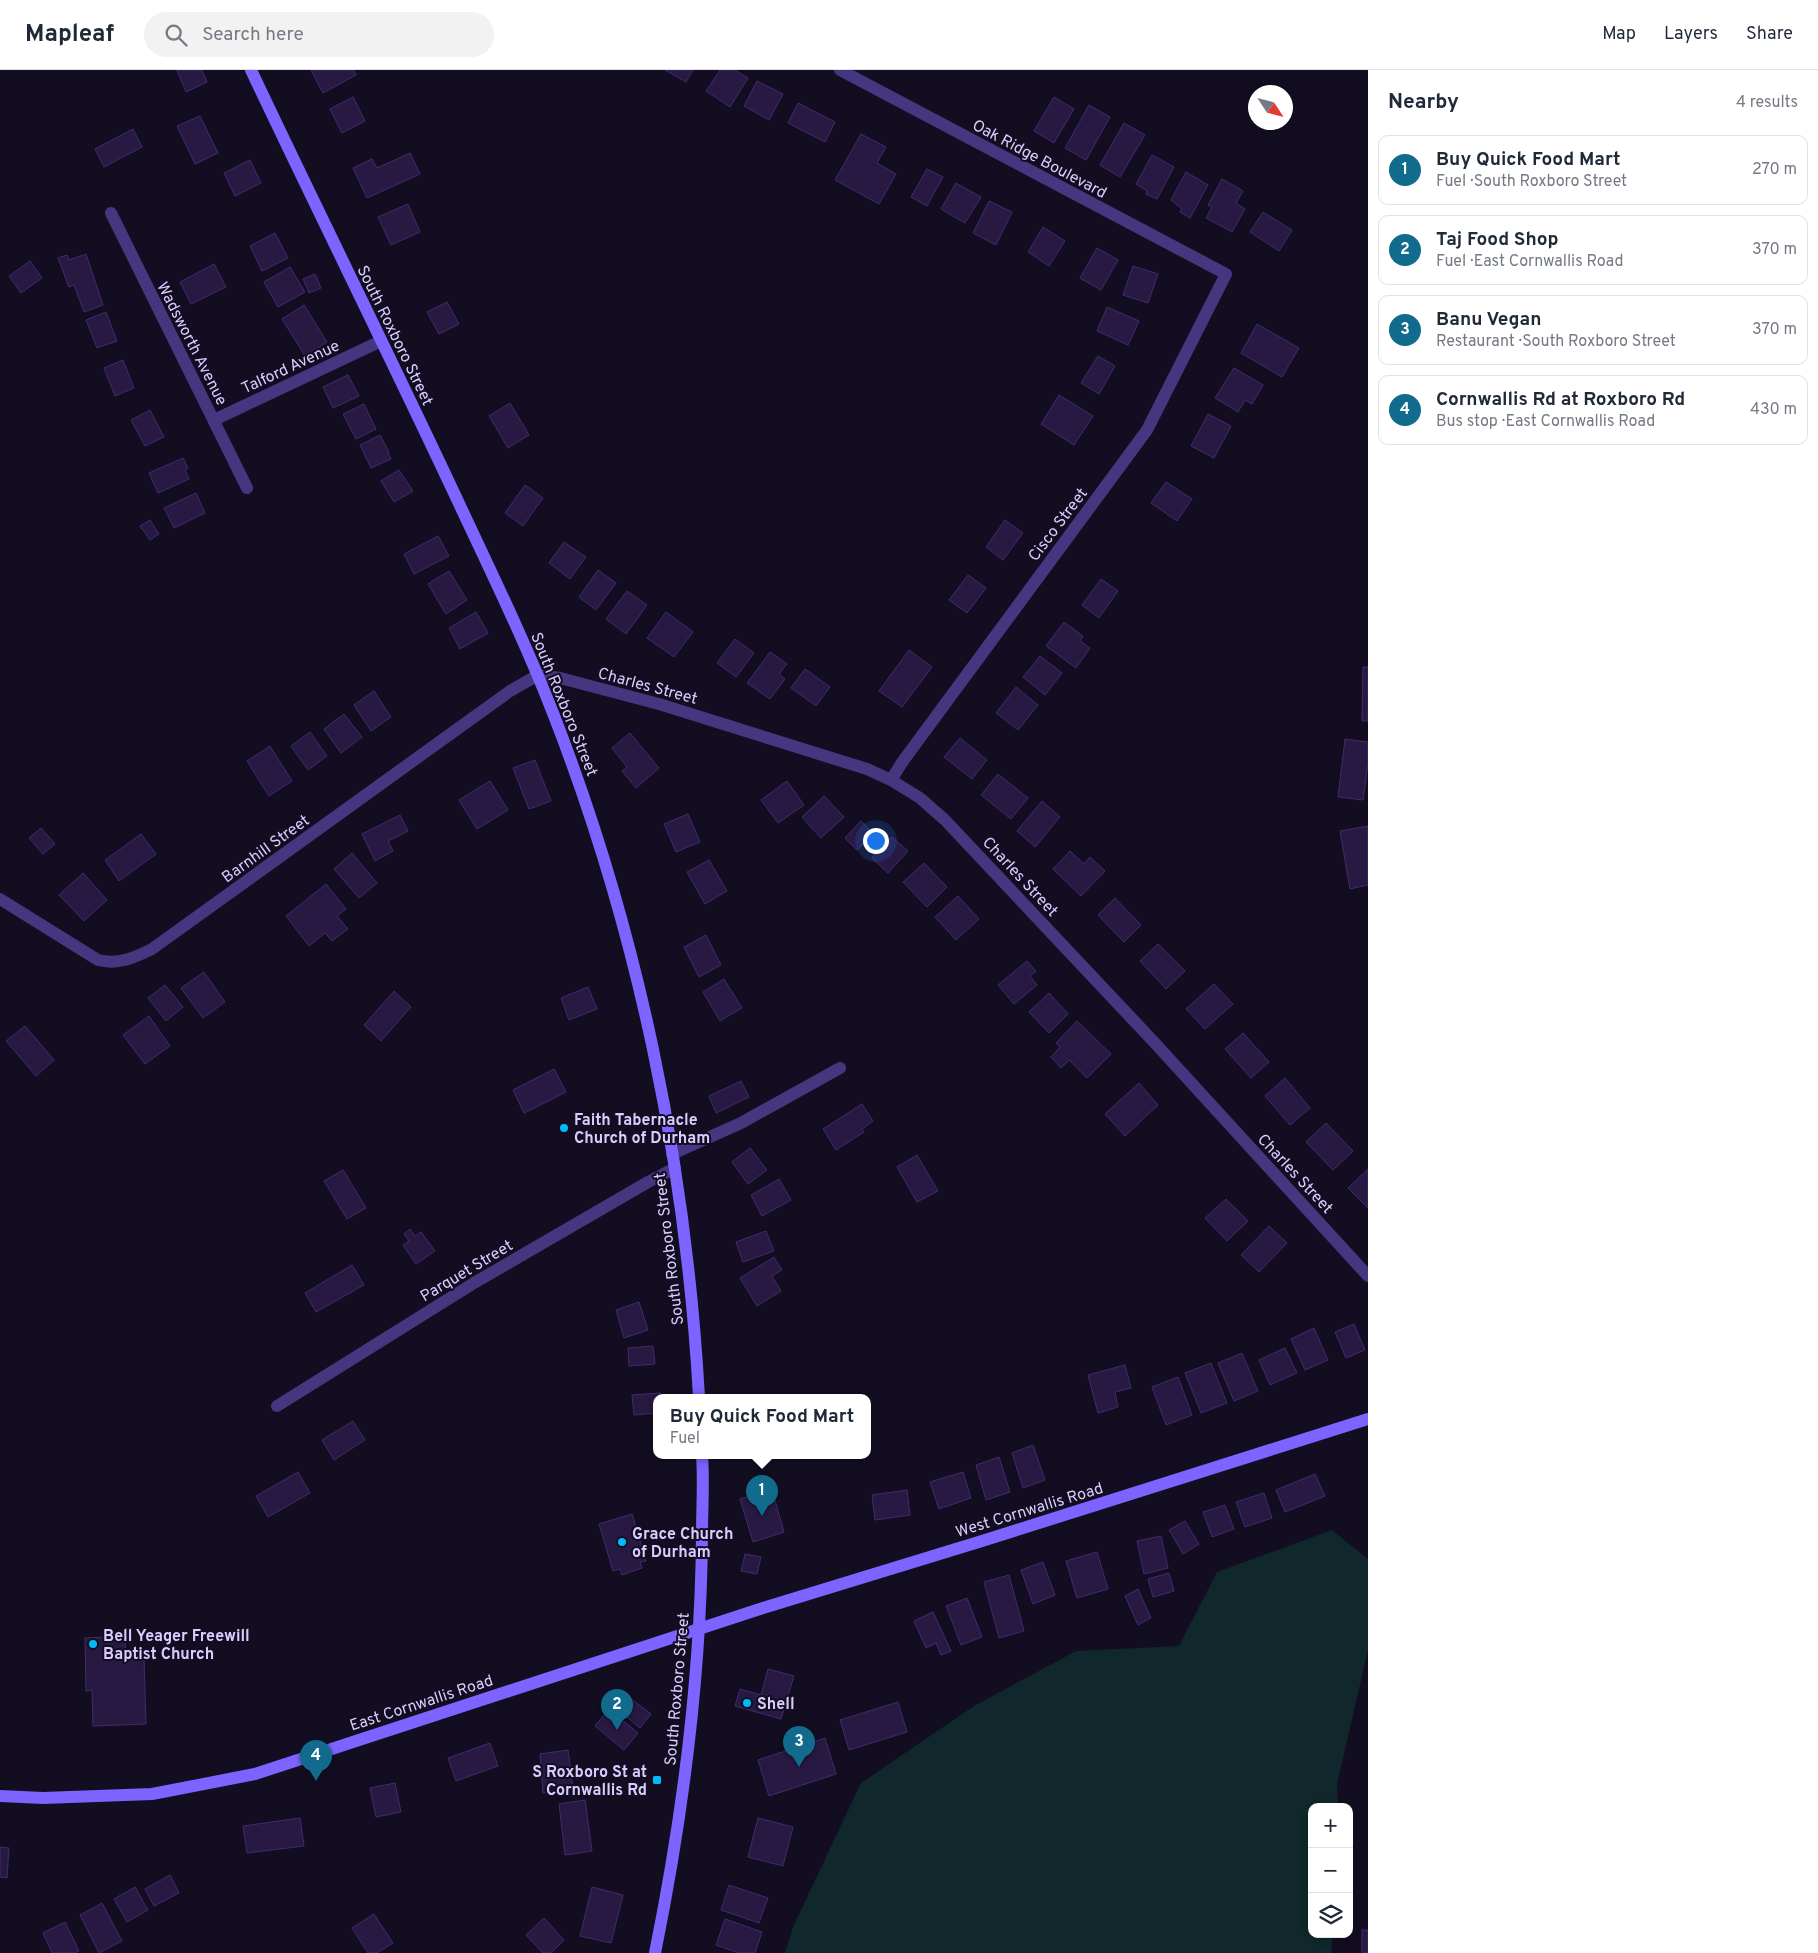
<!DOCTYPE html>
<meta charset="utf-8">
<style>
body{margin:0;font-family:Overpass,sans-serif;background:#f2f2f3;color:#1f2937}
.controls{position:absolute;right:15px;bottom:15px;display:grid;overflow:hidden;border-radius:10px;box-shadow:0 2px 8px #0003}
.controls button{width:45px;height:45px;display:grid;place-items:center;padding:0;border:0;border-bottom:1px solid #e0e1e3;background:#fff;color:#1f2937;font:25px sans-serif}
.compass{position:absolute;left:1248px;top:15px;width:45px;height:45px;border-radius:50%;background:#fff;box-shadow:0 2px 8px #0003;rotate:126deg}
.you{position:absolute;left:875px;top:770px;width:18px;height:18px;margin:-12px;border:4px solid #fff;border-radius:50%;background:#1a73e8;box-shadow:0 0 0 8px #1a73e833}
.badge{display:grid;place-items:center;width:32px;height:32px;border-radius:50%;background:#116b8d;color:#fff;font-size:16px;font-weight:700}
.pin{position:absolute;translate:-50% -41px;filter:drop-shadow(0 1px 2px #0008)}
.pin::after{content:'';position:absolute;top:26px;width:18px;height:15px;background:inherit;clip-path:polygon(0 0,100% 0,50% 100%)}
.popup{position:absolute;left:653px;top:1324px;width:218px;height:65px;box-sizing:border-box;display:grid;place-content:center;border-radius:10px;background:#fff;filter:drop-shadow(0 1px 4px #0005);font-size:16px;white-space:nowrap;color:#747a83}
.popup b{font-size:19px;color:#1f2937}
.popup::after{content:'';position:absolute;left:50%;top:100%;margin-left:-10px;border:10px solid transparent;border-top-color:#fff}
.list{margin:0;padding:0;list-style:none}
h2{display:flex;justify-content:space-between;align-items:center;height:65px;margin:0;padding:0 20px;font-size:21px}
h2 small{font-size:16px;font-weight:400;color:#747a83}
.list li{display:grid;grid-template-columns:32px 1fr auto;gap:15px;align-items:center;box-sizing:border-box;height:70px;margin:0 10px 10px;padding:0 10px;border:1px solid #e0e1e3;border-radius:10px}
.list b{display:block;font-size:19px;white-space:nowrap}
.list p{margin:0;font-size:16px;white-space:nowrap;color:#747a83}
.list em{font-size:16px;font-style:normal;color:#747a83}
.icon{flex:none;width:28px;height:28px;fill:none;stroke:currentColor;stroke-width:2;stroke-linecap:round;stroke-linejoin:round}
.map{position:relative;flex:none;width:1368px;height:1883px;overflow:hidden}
header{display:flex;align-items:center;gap:30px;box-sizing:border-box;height:70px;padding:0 25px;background:#fff;border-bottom:1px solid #e0e1e3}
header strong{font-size:24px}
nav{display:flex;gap:28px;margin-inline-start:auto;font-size:18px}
.search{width:350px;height:45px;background:#f2f2f3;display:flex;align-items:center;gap:12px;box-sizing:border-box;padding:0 18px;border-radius:28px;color:#747a83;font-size:19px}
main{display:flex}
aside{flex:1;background:#fff}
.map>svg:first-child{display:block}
.green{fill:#10282b}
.building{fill:#271942;stroke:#412b6e}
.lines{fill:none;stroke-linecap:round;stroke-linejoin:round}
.street{stroke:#443780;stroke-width:12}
.secondary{stroke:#7d63ff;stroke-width:12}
.poi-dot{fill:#00bbf7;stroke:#130d21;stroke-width:2}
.labels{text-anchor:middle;stroke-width:4;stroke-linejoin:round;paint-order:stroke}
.street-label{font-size:16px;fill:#d9ccff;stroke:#130d21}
.poi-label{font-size:16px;font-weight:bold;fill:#d9ccff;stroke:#130d21;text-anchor:start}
</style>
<header>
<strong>Mapleaf</strong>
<div class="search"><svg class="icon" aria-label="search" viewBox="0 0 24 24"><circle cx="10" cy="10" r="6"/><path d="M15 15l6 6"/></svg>Search here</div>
<nav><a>Map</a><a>Layers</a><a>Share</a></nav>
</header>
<main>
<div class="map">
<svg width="1368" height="1883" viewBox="0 0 1368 1883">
<rect width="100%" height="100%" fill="#130d21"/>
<polygon class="green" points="1332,1460 1368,1489 1368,1580 1337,1714 1338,1737 1312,1737 1312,1864 1333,1864 1331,1883 785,1883 793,1857 861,1713 974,1636 1076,1581 1179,1576 1217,1502"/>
<g class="building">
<polygon points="177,0 202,0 207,12 186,22"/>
<polygon points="311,0 354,0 356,5 323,23"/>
<polygon points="665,0 693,0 686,12"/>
<polygon points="720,0 735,0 748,8 730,37 706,21"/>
<polygon points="757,11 783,24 769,50 744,36"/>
<polygon points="353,27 365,51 342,63 330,39"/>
<polygon points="1054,27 1074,39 1054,73 1034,61"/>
<polygon points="798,33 835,52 825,72 788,53"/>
<polygon points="1089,35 1110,47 1086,90 1065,78"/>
<polygon points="200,46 218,83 195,94 177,56"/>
<polygon points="1124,53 1145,65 1120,107 1100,95"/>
<polygon points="133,59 142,77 104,97 95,79"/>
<polygon points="861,64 886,77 877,93 896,104 879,134 835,110"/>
<polygon points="410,83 420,104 367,128 353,98 372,89 377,98"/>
<polygon points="1152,85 1174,97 1157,129 1146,124 1147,121 1136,114"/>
<polygon points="250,90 261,113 235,126 224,103"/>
<polygon points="927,99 943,107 927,136 911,127"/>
<polygon points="1186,102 1208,115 1190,148 1180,142 1182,139 1171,130"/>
<polygon points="1222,109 1243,121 1236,133 1245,139 1232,162 1206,148 1212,137 1208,135"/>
<polygon points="956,113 981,127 965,153 941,139"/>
<polygon points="989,131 1012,142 996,175 973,163"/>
<polygon points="408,134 420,162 391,175 378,147"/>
<polygon points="1263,142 1292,160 1279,181 1250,162"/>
<polygon points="1043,157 1065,171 1049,196 1028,182"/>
<polygon points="275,163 288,188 262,201 250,176"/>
<polygon points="1097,178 1118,190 1101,220 1080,208"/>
<polygon points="86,184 103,235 84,242 74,215 69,217 58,188 67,185 69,190"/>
<polygon points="30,191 42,208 21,223 9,206"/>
<polygon points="214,194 226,217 191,234 180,212"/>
<polygon points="1133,196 1158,204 1148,233 1123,225"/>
<polygon points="290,197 305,222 278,237 264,212"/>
<polygon points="315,204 321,218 309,223 303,209"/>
<polygon points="447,232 459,254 439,264 427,242"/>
<polygon points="304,235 327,272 305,286 282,249"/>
<polygon points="1107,237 1139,251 1128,275 1097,261"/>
<polygon points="106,242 117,271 97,278 86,250"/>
<polygon points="1257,254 1299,278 1282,307 1241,283"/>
<polygon points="1098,286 1115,296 1099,324 1081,313"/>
<polygon points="123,290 134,318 115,326 104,298"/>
<polygon points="1234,298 1263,315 1252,334 1245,330 1238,342 1215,328"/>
<polygon points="348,305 359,326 333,338 323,317"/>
<polygon points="1059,325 1093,346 1074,375 1041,354"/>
<polygon points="510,333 529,365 508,378 489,346"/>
<polygon points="364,334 376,359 356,369 343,344"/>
<polygon points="150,340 164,367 145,376 131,350"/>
<polygon points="1208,344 1231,356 1214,388 1191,376"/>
<polygon points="380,365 389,382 388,383 391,389 371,398 360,375"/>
<polygon points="183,388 188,398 185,400 189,409 158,423 149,403"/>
<polygon points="399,400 413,421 394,432 381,411"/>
<polygon points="1166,412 1192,429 1177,451 1151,433"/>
<polygon points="525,415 543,428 523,456 505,443"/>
<polygon points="196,423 205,443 174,458 164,438"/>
<polygon points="150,450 159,464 150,470 140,456"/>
<polygon points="1005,450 1023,463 1003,490 986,477"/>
<polygon points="438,466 449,486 414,504 404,484"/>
<polygon points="564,472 586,487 570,509 549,493"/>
<polygon points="598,500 616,513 596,540 579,527"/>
<polygon points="449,501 467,530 446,544 428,514"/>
<polygon points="968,505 986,518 967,543 949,530"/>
<polygon points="1101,509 1118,521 1099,548 1082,535"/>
<polygon points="627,521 647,535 626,564 606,549"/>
<polygon points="476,542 488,563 460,579 449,558"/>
<polygon points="666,542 693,562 674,587 647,568"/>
<polygon points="1064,552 1083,566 1080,571 1090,578 1076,598 1046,576"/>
<polygon points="735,569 754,583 736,607 717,593"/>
<polygon points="909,580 932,597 902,637 879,621"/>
<polygon points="770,582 787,594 779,604 785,609 770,629 747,613"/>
<polygon points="1040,586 1062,603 1045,625 1023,607"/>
<polygon points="1363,597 1368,597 1368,651 1362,651"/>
<polygon points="805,599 830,617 816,636 791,618"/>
<polygon points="1016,617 1038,635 1018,660 996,643"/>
<polygon points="374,621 391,647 371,661 354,635"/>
<polygon points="344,644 362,667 341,683 324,659"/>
<polygon points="310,662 327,686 308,700 291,676"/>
<polygon points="630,663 659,698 636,718 622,701 627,697 612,678"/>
<polygon points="960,668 987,690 972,709 944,687"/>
<polygon points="1345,669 1368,672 1368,693 1363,730 1338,727"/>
<polygon points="270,676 292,711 269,726 247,691"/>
<polygon points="535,690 551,731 529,739 513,698"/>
<polygon points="998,704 1028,728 1011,749 981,725"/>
<polygon points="490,711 508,740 477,759 459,730"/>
<polygon points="787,711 804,735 778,753 761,730"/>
<polygon points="824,726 844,747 821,768 802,747"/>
<polygon points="1042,731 1060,747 1035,777 1017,761"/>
<polygon points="688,744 700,772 676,782 664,754"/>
<polygon points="400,745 408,761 388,771 393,781 375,791 362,764"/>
<polygon points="861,751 873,764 857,780 845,768"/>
<polygon points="1368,756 1368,815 1350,819 1340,761"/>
<polygon points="41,758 55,774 43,784 29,768"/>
<polygon points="141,764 156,784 119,811 105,790"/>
<polygon points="892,767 908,781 888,803 872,788"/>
<polygon points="1070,781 1084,794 1090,787 1105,801 1081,826 1053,799"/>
<polygon points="352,783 377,813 359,828 334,799"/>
<polygon points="709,790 727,821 705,834 687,802"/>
<polygon points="924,793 947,817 927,837 903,812"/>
<polygon points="83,803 107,830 84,851 59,825"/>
<polygon points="326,814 346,839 337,846 348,859 332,871 325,863 309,876 286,846"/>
<polygon points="958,826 979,849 956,870 935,847"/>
<polygon points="1115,828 1141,855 1124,872 1098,845"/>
<polygon points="706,865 721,895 699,907 684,877"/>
<polygon points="1158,874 1185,901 1166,919 1140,891"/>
<polygon points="1027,891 1036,901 1030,906 1037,915 1014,934 998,915"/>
<polygon points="204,902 225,932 203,948 181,918"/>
<polygon points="724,909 742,938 720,951 703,922"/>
<polygon points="1214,914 1233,934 1205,959 1186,939"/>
<polygon points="165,915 183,937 166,951 148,928"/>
<polygon points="588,917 597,939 569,950 561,928"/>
<polygon points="394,921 411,937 381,971 364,955"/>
<polygon points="1049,923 1068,944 1049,963 1029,942"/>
<polygon points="149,946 170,976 145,994 123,965"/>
<polygon points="1077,951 1111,984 1087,1008 1069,990 1061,998 1051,987 1060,977 1056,973"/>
<polygon points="25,956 54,990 36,1006 6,971"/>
<polygon points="1243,963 1269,992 1251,1008 1225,979"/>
<polygon points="554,999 566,1022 524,1043 513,1020"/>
<polygon points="1285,1008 1310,1038 1290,1055 1265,1026"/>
<polygon points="741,1011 749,1027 716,1043 709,1026"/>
<polygon points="1139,1013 1158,1035 1125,1066 1105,1044"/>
<polygon points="862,1034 873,1051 862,1059 864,1062 836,1080 823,1059"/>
<polygon points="1326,1053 1353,1081 1333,1100 1306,1072"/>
<polygon points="750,1078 767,1100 748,1114 732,1092"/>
<polygon points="917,1085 938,1121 917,1132 897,1097"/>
<polygon points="1368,1099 1368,1138 1348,1118"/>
<polygon points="343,1100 366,1138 347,1149 324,1111"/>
<polygon points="779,1109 791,1130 762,1146 751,1125"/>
<polygon points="1226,1129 1248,1151 1227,1171 1205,1148"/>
<polygon points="1269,1156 1287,1173 1259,1202 1241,1185"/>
<polygon points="410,1159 415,1166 421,1162 435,1181 416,1194 403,1175 409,1171 404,1164"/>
<polygon points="766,1161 774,1181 743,1192 736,1172"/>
<polygon points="774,1187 782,1200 772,1206 781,1221 757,1236 740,1208"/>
<polygon points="352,1195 364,1215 316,1242 305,1223"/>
<polygon points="639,1232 648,1260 624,1268 616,1240"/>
<polygon points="1354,1254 1365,1280 1346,1288 1335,1262"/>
<polygon points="1314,1258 1328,1290 1305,1300 1291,1269"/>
<polygon points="653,1276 655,1294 629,1296 628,1278"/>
<polygon points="1285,1278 1297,1303 1270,1315 1259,1290"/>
<polygon points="1242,1283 1258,1321 1234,1331 1218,1293"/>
<polygon points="1211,1293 1227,1333 1201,1343 1185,1303"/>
<polygon points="1125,1295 1131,1318 1115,1322 1118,1337 1098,1343 1088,1305"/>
<polygon points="1178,1307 1192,1345 1166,1355 1152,1317"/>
<polygon points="661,1323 661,1327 657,1327 657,1343 634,1345 632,1325"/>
<polygon points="353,1351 365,1370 334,1390 322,1370"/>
<polygon points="1033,1375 1045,1410 1023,1418 1012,1383"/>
<polygon points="999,1387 1010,1422 986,1430 976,1395"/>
<polygon points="298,1402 310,1423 268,1447 256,1426"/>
<polygon points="963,1402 971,1428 939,1439 930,1412"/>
<polygon points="1315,1404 1325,1426 1285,1442 1276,1420"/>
<polygon points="772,1420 784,1462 753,1472 740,1429"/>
<polygon points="907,1420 910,1445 875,1450 872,1425"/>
<polygon points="1264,1423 1272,1448 1245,1457 1236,1432"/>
<polygon points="1225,1435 1234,1459 1212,1467 1203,1442"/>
<polygon points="632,1444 646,1491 640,1492 642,1498 622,1505 620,1499 613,1501 599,1454"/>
<polygon points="1185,1451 1199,1474 1183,1484 1169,1460"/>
<polygon points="1161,1466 1168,1498 1144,1504 1137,1471"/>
<polygon points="1097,1482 1108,1519 1077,1528 1066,1491"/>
<polygon points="745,1484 761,1487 757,1504 741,1501"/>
<polygon points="1043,1492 1055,1525 1033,1534 1021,1500"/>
<polygon points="1169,1503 1174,1521 1153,1527 1148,1509"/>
<polygon points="1009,1505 1024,1561 999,1568 984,1512"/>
<polygon points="1138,1519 1151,1548 1138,1555 1125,1526"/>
<polygon points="967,1528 982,1567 961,1575 946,1536"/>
<polygon points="933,1542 951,1581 941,1585 936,1573 926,1578 914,1551"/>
<polygon points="125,1566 126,1587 144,1587 146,1654 93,1656 92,1620 86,1621 85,1568"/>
<polygon points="768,1599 794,1606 781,1649 735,1636 740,1619 761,1625"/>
<polygon points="626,1625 651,1644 640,1658 616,1638"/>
<polygon points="898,1632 907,1662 849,1680 840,1650"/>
<polygon points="609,1639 638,1663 624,1680 595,1656"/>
<polygon points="825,1668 836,1704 769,1726 758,1690"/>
<polygon points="490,1673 498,1696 456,1711 448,1688"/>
<polygon points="568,1680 573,1719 543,1723 540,1684"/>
<polygon points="395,1713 401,1742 376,1747 370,1718"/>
<polygon points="585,1730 592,1781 565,1785 559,1734"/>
<polygon points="300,1748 304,1776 247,1783 243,1756"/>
<polygon points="758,1748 793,1757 783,1796 748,1787"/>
<polygon points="0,1777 9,1778 7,1808 0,1807"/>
<polygon points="170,1805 179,1823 154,1836 145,1819"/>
<polygon points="729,1815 768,1828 759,1853 721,1840"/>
<polygon points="135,1817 148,1840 127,1852 114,1829"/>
<polygon points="592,1817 623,1825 611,1873 580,1866"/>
<polygon points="102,1833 122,1871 99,1883 80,1845"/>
<polygon points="374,1844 393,1873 377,1883 368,1883 352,1858"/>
<polygon points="544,1848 564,1870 551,1883 543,1883 526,1865"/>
<polygon points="725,1849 762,1862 755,1883 739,1883 716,1875"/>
<polygon points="65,1852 79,1881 74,1883 52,1883 43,1863"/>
<rect x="1362" y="1860" width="6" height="23"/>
</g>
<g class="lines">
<g class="street">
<polyline points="840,0 1226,204 1147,360 903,691 891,710"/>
<polyline points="111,143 247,418"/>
<polyline points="214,350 381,271"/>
<path d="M 0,829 L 98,890 C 118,895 134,888 152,879 L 510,621 L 538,605 L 560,608 L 659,634 L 867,699 L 891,710 L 920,728 L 945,750 L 1153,971 L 1368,1206"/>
<polyline points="672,1084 741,1053 840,998"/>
<polyline points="277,1336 474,1213 648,1112 675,1098"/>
</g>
<g class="secondary">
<path d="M 251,0 C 321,148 394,294 463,442 C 494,508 526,574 553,643 C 638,861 686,1094 699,1327"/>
<polyline points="0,1726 43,1728 152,1724 255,1704 763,1538 982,1471 1368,1349"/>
<path d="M 655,1883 C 683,1745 701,1605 702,1465 C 702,1438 704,1411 702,1385"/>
</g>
</g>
<g class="poi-dot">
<circle cx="564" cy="1058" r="5"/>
<circle cx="622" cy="1472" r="5"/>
<circle cx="93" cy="1574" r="5"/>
<circle cx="747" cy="1633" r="5"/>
<rect x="652" y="1705" width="10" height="10" rx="2.5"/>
</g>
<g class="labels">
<g class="street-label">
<text transform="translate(1040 88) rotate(28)" y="6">Oak Ridge Boulevard</text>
<text transform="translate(396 265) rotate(64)" y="6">South Roxboro Street</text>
<text transform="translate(193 273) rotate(63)" y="6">Wadsworth Avenue</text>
<text transform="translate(290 296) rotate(-25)" y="6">Talford Avenue</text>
<text transform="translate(1057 454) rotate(-53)" y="6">Cisco Street</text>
<text transform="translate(648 615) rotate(15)" y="6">Charles Street</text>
<text transform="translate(565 634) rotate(68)" y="6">South Roxboro Street</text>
<text transform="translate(265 778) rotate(-36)" y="6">Barnhill Street</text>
<text transform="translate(1021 806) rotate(47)" y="6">Charles Street</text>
<text transform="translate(1296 1103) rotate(47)" y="6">Charles Street</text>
<text transform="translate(668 1179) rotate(-97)" y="6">South Roxboro Street</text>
<text transform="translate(466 1200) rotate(-31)" y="6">Parquet Street</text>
<text transform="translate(1029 1439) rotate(-17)" y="6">West Cornwallis Road</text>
<text transform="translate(676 1619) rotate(-85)" y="6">South Roxboro Street</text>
<text transform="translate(421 1632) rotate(-18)" y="6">East Cornwallis Road</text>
</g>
<g class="poi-label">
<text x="574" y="1055">Faith Tabernacle<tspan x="574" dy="18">Church of Durham</tspan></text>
<text x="632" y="1469">Grace Church<tspan x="632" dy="18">of Durham</tspan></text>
<text x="103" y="1571">Bell Yeager Freewill<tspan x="103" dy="18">Baptist Church</tspan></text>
<text x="757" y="1639">Shell</text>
<text x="647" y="1707" text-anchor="end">S Roxboro St at<tspan x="647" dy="18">Cornwallis Rd</tspan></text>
</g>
</g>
</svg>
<div class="controls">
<button>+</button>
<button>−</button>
<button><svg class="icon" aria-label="layers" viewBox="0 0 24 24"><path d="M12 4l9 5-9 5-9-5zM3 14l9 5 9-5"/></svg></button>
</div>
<svg class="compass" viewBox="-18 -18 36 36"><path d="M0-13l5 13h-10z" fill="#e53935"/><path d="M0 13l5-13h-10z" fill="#747a83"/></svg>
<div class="you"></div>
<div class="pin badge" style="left:762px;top:1446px">1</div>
<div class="popup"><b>Buy Quick Food Mart</b>Fuel</div>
<div class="pin badge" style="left:617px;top:1660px">2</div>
<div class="pin badge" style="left:799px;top:1697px">3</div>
<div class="pin badge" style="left:316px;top:1711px">4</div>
</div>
<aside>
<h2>Nearby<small>4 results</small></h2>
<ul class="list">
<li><span class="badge">1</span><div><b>Buy Quick Food Mart</b><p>Fuel · South Roxboro Street</p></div><em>270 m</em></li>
<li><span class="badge">2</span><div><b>Taj Food Shop</b><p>Fuel · East Cornwallis Road</p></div><em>370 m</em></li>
<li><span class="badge">3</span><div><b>Banu Vegan</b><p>Restaurant · South Roxboro Street</p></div><em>370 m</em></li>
<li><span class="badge">4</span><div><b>Cornwallis Rd at Roxboro Rd</b><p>Bus stop · East Cornwallis Road</p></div><em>430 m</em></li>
</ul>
</aside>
</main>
